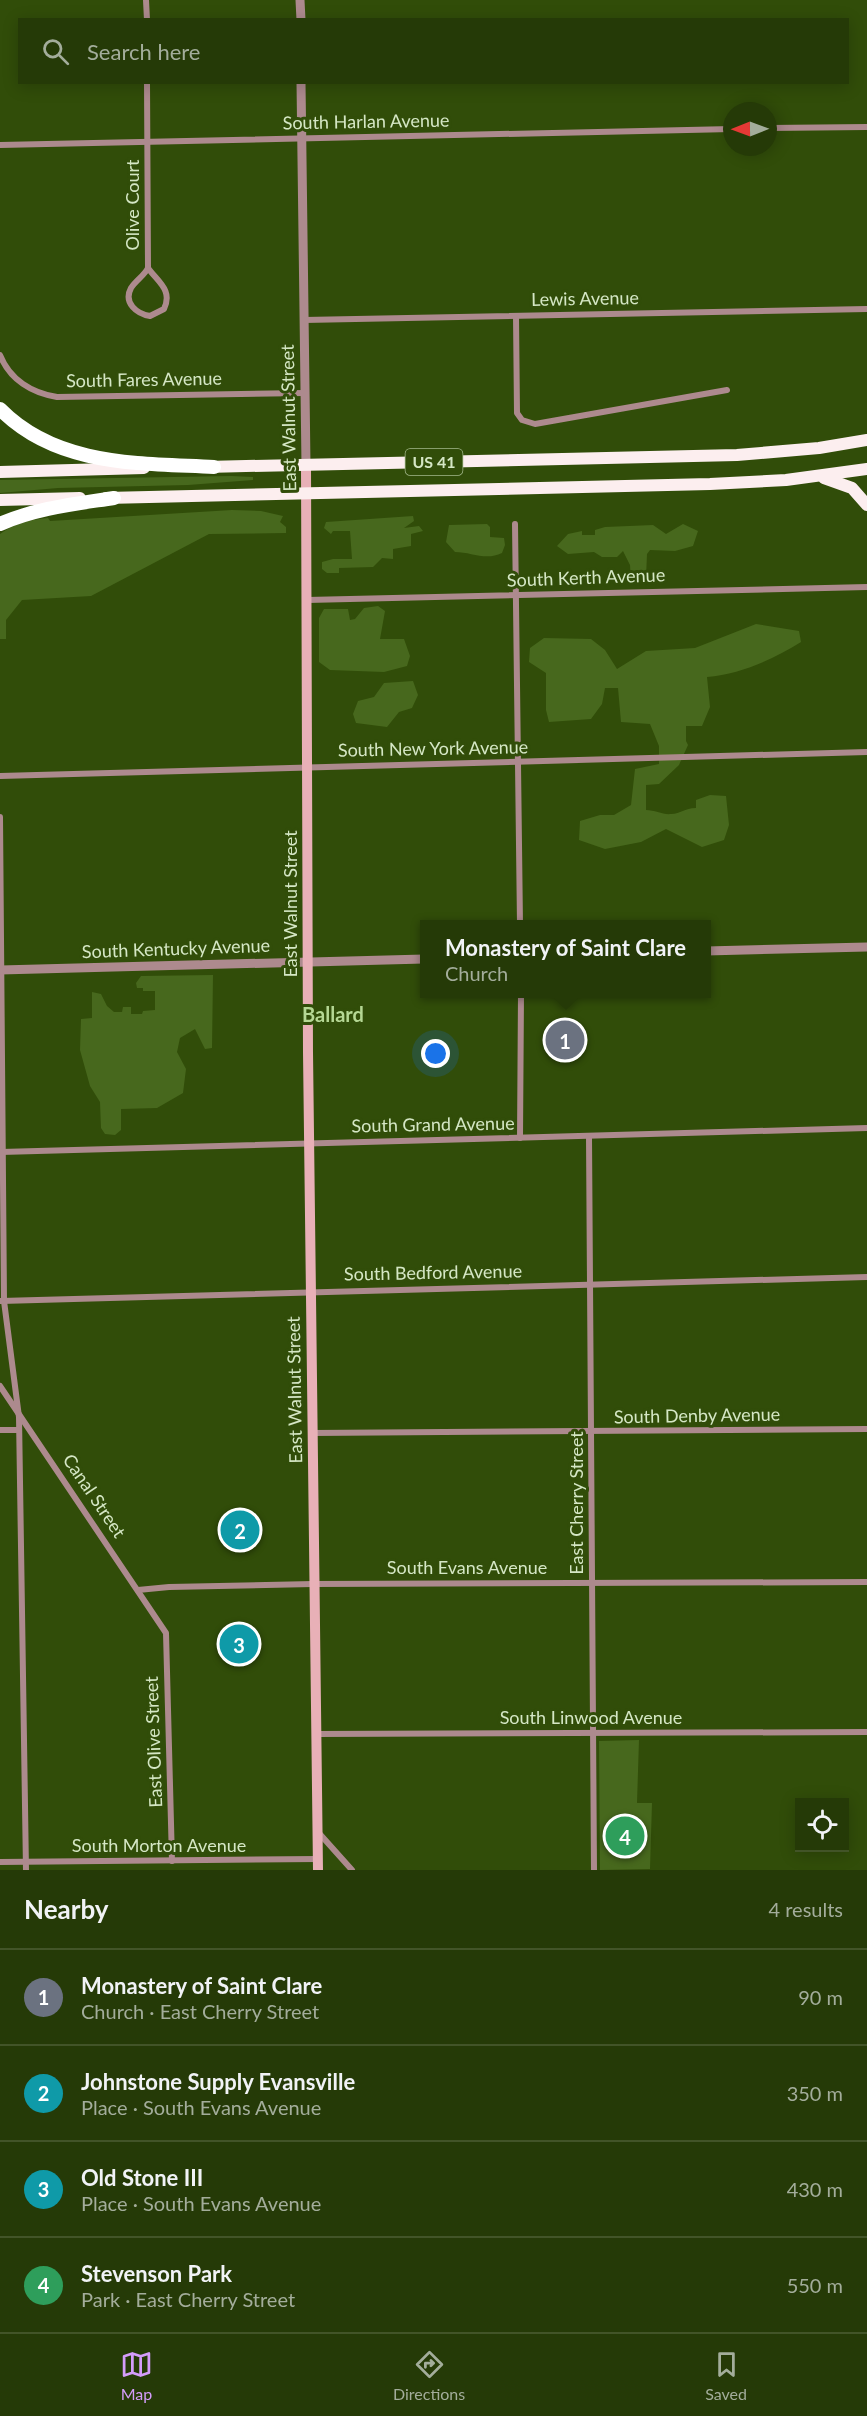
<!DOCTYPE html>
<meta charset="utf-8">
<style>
body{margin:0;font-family:Lato,sans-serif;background:#314515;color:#f1f3f6}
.controls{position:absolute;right:18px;bottom:18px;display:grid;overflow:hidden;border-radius:0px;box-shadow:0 3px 15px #0003}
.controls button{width:54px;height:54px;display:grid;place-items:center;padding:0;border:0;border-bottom:2px solid #425428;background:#253a07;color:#f1f3f6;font:30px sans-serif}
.compass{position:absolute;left:723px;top:102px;width:54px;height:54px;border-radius:50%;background:#253a07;box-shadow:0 3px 15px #0003;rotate:269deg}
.you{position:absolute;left:436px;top:1054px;width:21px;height:21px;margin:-15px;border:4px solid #fff;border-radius:50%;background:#1a73e8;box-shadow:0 0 0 9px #1a73e833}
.badge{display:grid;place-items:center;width:39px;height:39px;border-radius:50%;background:#d49cfb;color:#fff;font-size:20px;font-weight:700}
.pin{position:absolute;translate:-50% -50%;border:3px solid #fff;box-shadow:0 2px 6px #0006}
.popup{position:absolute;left:420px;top:920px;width:291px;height:78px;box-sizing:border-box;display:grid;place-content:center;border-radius:0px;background:#253a07;filter:drop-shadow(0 2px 4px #0005);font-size:20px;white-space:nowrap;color:#a3ad9b}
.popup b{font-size:22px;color:#f1f3f6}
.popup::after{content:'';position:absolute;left:50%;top:100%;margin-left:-12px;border:12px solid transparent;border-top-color:#253a07}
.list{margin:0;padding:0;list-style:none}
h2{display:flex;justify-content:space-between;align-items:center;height:78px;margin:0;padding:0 24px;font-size:26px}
h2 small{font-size:20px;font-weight:400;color:#a3ad9b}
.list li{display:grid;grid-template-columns:39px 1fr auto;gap:18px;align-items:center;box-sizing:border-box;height:96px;padding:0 24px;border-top:2px solid #425428}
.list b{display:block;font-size:22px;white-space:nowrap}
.list p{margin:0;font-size:20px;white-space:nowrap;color:#a3ad9b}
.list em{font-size:20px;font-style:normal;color:#a3ad9b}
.icon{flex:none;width:33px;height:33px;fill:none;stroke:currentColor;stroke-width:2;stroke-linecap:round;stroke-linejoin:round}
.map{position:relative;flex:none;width:867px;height:1870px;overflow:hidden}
.search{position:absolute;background:#253a07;box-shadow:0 3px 15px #0003;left:18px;right:18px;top:18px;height:66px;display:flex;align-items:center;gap:15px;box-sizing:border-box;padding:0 21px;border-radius:0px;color:#a3ad9b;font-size:22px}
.sheet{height:462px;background:#253a07}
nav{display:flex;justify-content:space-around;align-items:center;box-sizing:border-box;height:84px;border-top:2px solid #425428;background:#253a07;font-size:16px;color:#a3ad9b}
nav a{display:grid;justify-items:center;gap:3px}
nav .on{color:#d49cfb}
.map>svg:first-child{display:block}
.green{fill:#47681d}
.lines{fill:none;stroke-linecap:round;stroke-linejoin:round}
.minor{stroke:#ad8a8e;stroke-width:6}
.tertiary{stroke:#ad8a8e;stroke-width:9}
.secondary{stroke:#e8b0b7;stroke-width:10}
.trunk{stroke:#fceeef;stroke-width:12}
.motorway{stroke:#fff;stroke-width:14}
.labels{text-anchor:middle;stroke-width:6;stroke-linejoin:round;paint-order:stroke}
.shield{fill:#314d09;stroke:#a4b98d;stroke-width:1.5}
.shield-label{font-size:16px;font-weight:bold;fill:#d5e7c5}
.street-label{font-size:18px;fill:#d5e7c5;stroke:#314d09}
.neighbourhood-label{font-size:20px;font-weight:bold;fill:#b5d794;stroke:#314d09}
</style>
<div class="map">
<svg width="867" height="1870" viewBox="0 0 867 1870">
<rect width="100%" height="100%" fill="#314d09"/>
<g class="green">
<polygon points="231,476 253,477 253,480 188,485 58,488 0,493 0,480"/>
<path d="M 232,510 L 261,511 L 283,516 L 280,522 L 286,527 L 286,533 L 209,534 L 91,596 L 22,600 L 6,620 L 6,639 L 0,639 L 0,534 C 15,523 29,520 48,518 L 50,521 Z"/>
<polygon points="413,516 414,521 404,528 419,526 423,531 411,534 411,546 393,549 393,559 382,558 373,567 339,568 339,573 327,573 322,569 322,562 333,559 352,559 350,531 333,531 331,534 324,528 326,522"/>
<path d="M 487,524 L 490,527 L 490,537 L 504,538 L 505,545 L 502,553 C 486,561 471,552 455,552 L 446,542 L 449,525 Z"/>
<polygon points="683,524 698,531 693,546 675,551 650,550 647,554 646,578 639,584 631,580 630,565 623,551 617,557 602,557 594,552 568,554 557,546 568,534 582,531 582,535 595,535 595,530 605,527 653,525 666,534"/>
<polygon points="378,606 385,611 380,639 404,639 410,656 407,666 384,672 330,670 319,662 319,618 324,609 348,609 350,620 355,619 364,608"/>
<path d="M 756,624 L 799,631 L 801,642 C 772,660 741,674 707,677 L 710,707 L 702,726 L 686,726 L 686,741 L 688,745 L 679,765 L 659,784 L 646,785 L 646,810 C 655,810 663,815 671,814 C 681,814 684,808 696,808 L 696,800 L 710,795 L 726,796 L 729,825 L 724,840 L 702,847 L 666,829 L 641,842 L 605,849 L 579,840 L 580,821 L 600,815 L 614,815 L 631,805 L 635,769 L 659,764 L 659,746 L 650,724 L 621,722 L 618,688 L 605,688 L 602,704 L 591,719 L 549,722 L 546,710 L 546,673 L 529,662 L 530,648 L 544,638 L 591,639 L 605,650 L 617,669 L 646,651 L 695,648 Z"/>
<polygon points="413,681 418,695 412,708 399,712 387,727 356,723 353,714 358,701 374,697 384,683"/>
<polygon points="213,975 212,1048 205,1049 195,1029 180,1038 177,1052 186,1069 183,1093 157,1108 121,1109 121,1130 115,1135 105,1134 101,1128 100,1102 90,1086 80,1050 81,1019 92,1018 92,992 101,994 107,1006 114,1012 122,1012 123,1007 131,1007 131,1014 142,1014 143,1011 155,1010 155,991 143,991 143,988 137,988 136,983 141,976"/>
<polygon points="639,1740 637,1803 652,1803 650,1869 600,1870 599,1741"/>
</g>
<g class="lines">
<g class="minor">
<polyline points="146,0 147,20"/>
<path d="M 147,82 L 148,268 C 144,276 136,280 131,288 C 123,303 137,314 150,316 L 164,309 C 173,290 158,282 148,268"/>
<polyline points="768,128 867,127"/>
<polyline points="0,145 732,129"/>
<polyline points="516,316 517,413 522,420 535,424 727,390"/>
<polyline points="304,320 867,309"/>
<path d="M 0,355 C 10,380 32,393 57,397 L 305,393"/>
<polyline points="515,524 520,924"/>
<polyline points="307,600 867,587"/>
<polyline points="0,776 867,752"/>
<polyline points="0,817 4,1301 19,1417 26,1870"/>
<polyline points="589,1137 594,1870"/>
<polyline points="520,1138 521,994"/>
<polyline points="1,1152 867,1128"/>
<polyline points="1,1301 867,1277"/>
<polyline points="0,1386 166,1633 172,1861"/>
<polyline points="0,1430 19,1430"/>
<polyline points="312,1433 867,1429"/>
<polyline points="138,1590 169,1587 313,1584 867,1582"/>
<polyline points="316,1734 867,1732"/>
<polyline points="318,1832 352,1870"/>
<polyline points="0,1862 318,1859"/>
</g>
<g class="tertiary">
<polyline points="300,0 301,20"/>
<polyline points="301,82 306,465"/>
<polyline points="706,951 867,947"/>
<polyline points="0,970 424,959"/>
</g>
<polyline class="secondary" points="306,465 308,1052 318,1870"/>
<g class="trunk">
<polyline points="206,467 737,455 819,448 867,440"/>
<polyline points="0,472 144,468"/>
<polyline points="824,478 852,488 867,505"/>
<polyline points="106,498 710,484 786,480 867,469"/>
<polyline points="0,500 80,498"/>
</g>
<g class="motorway">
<path d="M 0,409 C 57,467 140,463 214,467"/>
<path d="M 0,524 C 36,508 75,504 114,498"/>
</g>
</g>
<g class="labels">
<rect class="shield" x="405.5" y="449" width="57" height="26" rx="4.5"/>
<g class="shield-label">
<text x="434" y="468">US 41</text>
</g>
<g class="street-label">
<text transform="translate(366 122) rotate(-1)" y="6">South Harlan Avenue</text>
<text transform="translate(133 205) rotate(-90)" y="6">Olive Court</text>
<text transform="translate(585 299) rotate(-1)" y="6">Lewis Avenue</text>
<text transform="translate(144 380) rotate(-1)" y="6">South Fares Avenue</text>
<text transform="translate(289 418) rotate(-91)" y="6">East Walnut Street</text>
<text transform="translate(586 578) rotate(-2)" y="6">South Kerth Avenue</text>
<text transform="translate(433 749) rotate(-1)" y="6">South New York Avenue</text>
<text transform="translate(291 904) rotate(-90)" y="6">East Walnut Street</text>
<text transform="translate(176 949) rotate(-2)" y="6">South Kentucky Avenue</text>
<text transform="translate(433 1125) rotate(-1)" y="6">South Grand Avenue</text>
<text transform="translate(433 1273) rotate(-1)" y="6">South Bedford Avenue</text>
<text transform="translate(295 1390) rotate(-91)" y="6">East Walnut Street</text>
<text transform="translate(697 1416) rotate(-1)" y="6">South Denby Avenue</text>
<text transform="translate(94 1496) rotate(56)" y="6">Canal Street</text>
<text transform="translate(577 1503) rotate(-90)" y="6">East Cherry Street</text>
<text x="467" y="1574">South Evans Avenue</text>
<text x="591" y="1724">South Linwood Avenue</text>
<text transform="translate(154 1742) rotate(-92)" y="6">East Olive Street</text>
<text x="159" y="1852">South Morton Avenue</text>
</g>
<g class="neighbourhood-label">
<text x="333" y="1022">Ballard</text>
</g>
</g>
</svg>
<div class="controls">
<button><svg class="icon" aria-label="locate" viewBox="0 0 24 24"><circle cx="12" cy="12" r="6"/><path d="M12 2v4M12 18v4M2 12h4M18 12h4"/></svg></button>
</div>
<svg class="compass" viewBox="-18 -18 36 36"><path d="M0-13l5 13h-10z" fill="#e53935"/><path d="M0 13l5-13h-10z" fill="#a3ad9b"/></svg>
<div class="you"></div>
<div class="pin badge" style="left:565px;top:1040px;background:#6b7280">1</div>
<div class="popup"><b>Monastery of Saint Clare</b>Church</div>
<div class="pin badge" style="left:240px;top:1530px;background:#0f9aa8">2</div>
<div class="pin badge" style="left:239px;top:1644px;background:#0f9aa8">3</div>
<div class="pin badge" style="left:625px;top:1836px;background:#2e9e5b">4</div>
<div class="search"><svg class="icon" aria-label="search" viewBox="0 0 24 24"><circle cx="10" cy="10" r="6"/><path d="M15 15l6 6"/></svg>Search here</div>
</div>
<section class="sheet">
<h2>Nearby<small>4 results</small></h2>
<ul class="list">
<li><span class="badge" style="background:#6b7280">1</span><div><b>Monastery of Saint Clare</b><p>Church · East Cherry Street</p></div><em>90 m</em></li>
<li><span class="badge" style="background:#0f9aa8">2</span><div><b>Johnstone Supply Evansville</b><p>Place · South Evans Avenue</p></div><em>350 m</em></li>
<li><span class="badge" style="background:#0f9aa8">3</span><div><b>Old Stone III</b><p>Place · South Evans Avenue</p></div><em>430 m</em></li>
<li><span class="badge" style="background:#2e9e5b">4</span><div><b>Stevenson Park</b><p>Park · East Cherry Street</p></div><em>550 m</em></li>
</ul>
</section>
<nav>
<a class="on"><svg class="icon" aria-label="map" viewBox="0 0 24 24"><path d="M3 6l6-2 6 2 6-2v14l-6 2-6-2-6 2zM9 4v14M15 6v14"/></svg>Map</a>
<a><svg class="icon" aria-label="directions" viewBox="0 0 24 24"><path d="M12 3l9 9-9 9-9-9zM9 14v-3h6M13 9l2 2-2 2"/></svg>Directions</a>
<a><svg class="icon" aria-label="saved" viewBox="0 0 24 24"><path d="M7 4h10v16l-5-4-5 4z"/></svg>Saved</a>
</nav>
